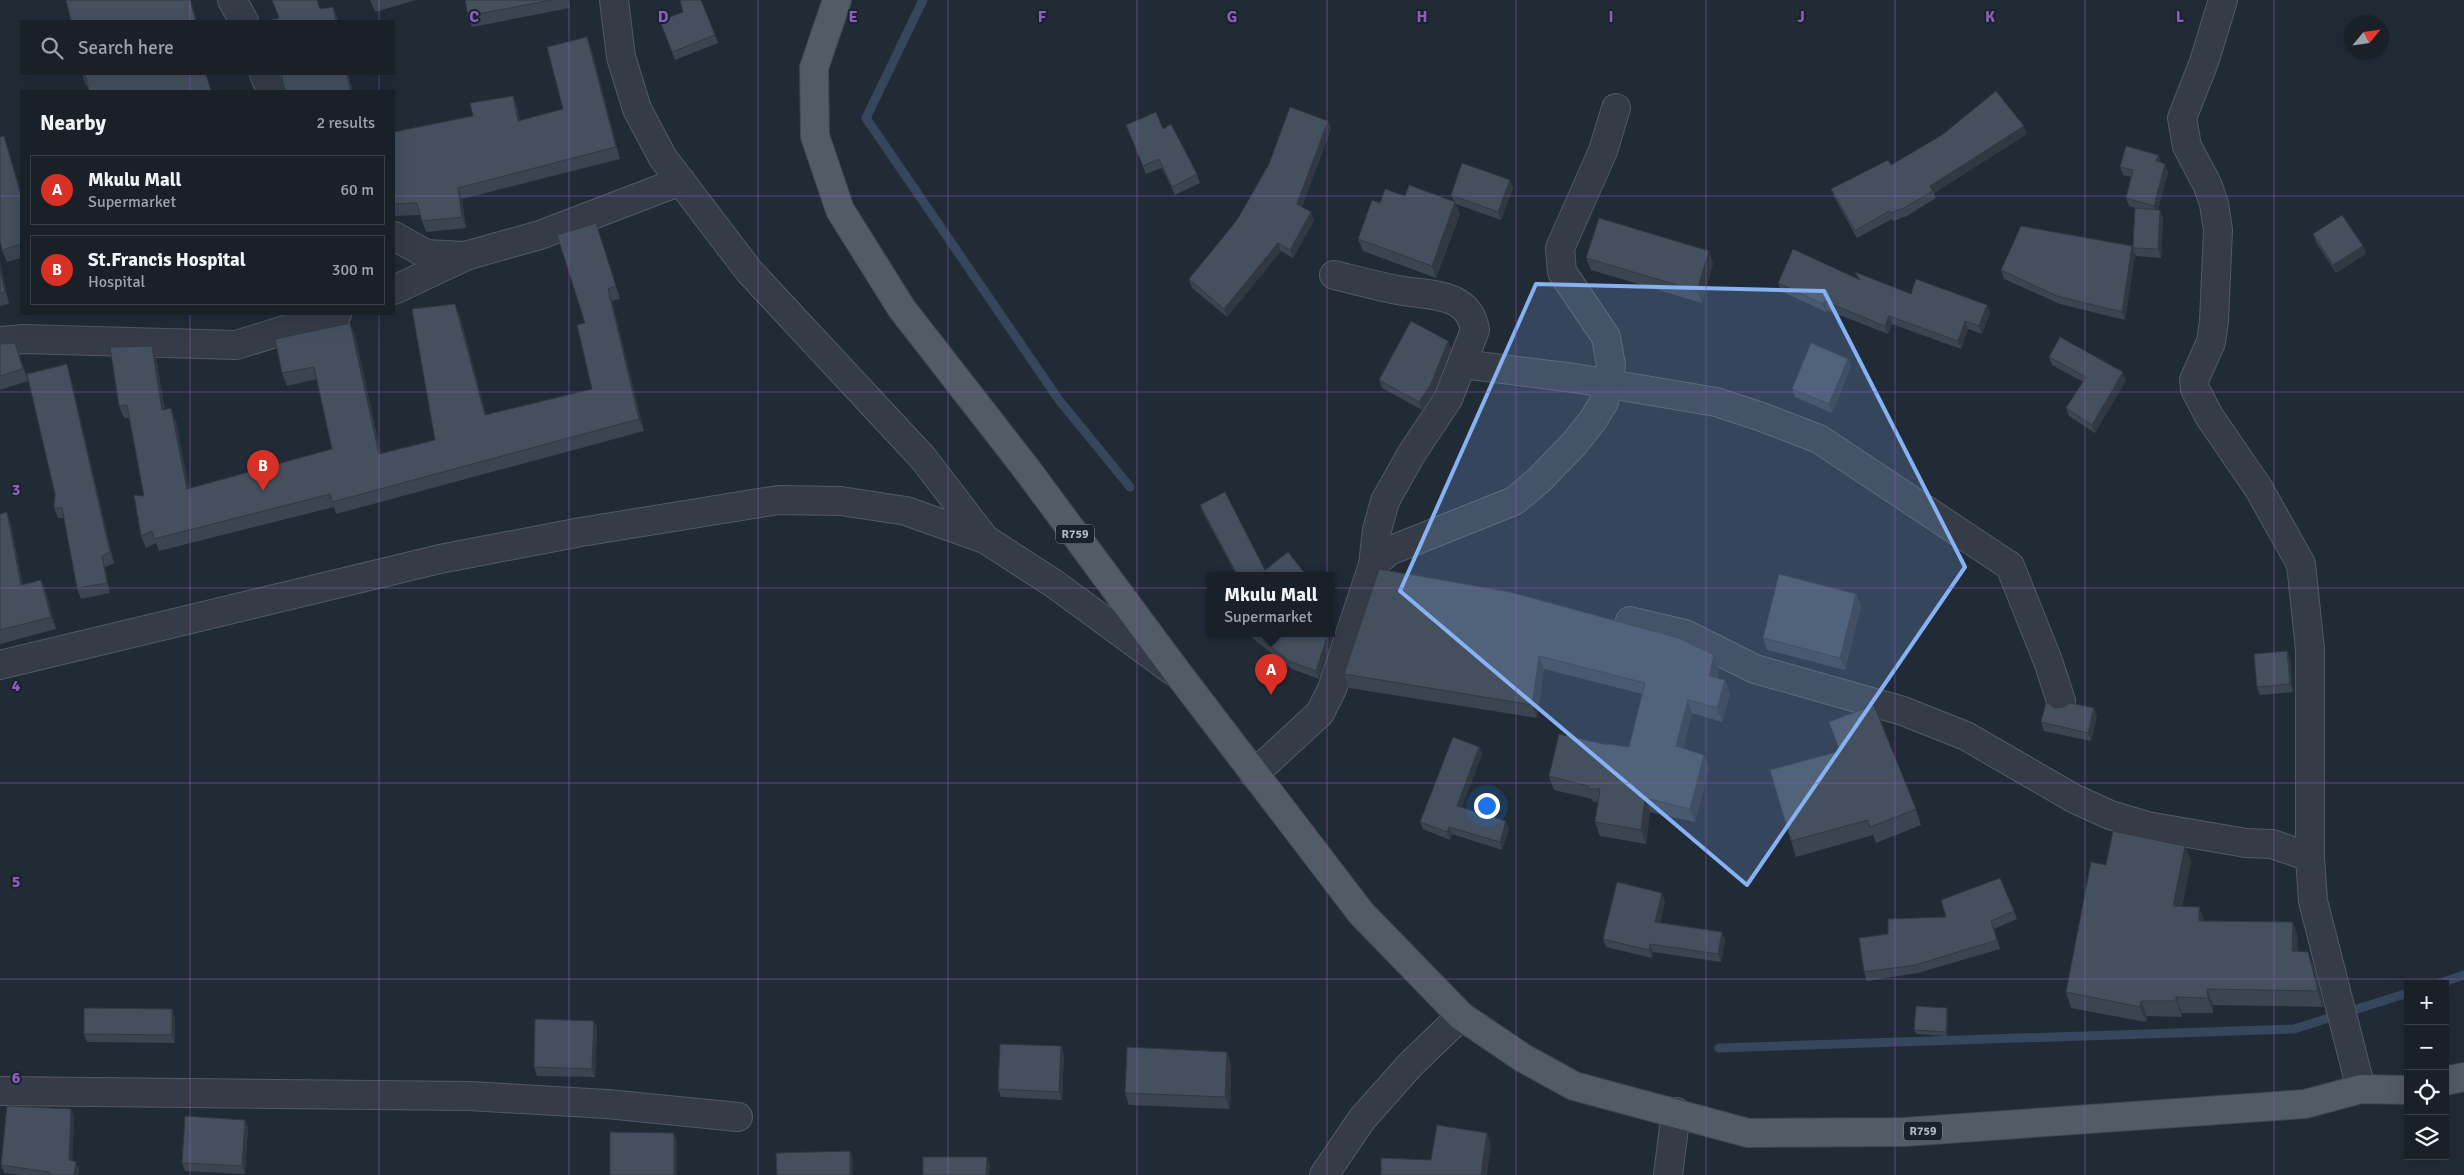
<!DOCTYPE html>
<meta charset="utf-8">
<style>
body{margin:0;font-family:Signika,sans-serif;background:#262d34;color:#f1f3f6}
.controls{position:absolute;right:15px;bottom:15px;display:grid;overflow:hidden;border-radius:0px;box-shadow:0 5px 20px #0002}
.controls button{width:45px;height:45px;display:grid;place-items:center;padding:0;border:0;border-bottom:1px solid #373e45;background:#192028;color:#f1f3f6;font:25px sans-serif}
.compass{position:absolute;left:2344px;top:15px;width:45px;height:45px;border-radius:50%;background:#192028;box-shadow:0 5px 20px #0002;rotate:61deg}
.you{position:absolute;left:1486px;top:805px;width:18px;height:18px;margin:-12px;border:4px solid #fff;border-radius:50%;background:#1a73e8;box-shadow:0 0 0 8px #1a73e833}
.badge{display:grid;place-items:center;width:32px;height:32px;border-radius:50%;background:#d93025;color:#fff;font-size:16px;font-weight:700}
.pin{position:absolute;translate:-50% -41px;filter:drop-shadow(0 1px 2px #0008)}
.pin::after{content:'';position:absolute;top:26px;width:18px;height:15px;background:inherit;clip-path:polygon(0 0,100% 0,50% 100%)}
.popup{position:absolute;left:1207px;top:572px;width:128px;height:65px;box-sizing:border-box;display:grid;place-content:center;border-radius:0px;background:#192028;filter:drop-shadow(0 1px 4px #0005);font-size:16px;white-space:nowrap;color:#9fa3a8}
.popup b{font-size:19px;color:#f1f3f6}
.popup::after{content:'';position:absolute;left:50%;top:100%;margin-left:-10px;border:10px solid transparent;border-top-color:#192028}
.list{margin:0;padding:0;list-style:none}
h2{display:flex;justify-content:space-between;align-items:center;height:65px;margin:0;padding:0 20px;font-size:21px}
h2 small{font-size:16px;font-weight:400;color:#9fa3a8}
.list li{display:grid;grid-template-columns:32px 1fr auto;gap:15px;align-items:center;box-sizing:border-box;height:70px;margin:0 10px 10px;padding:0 10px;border:1px solid #373e45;border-radius:0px}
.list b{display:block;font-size:19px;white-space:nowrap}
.list p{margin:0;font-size:16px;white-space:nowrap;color:#9fa3a8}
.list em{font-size:16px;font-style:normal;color:#9fa3a8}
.icon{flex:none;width:28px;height:28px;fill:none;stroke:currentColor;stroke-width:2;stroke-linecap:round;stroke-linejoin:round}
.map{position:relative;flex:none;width:2464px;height:1175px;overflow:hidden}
.search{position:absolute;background:#192028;box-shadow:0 5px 20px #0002;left:20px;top:20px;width:375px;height:55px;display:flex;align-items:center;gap:12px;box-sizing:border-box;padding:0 18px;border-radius:0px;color:#9fa3a8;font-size:19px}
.panel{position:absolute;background:#192028;box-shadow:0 5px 20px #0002;left:20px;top:90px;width:375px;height:225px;border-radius:0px}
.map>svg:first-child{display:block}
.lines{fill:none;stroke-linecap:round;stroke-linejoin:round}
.stream{stroke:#36465d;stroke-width:9}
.minor-casing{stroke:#525a65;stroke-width:30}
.major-casing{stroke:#3e4651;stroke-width:30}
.minor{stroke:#353c47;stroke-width:28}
.major{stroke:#535b67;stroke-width:28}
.wall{fill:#3a4551}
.shaded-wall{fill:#303842}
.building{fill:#44505e;stroke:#303842}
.marked{fill:#86b1f2;fill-opacity:0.2;stroke:#86b1f2;stroke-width:4;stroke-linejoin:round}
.grid{fill:none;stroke:#8d5dc1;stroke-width:1;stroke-opacity:0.55}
.labels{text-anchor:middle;stroke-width:4;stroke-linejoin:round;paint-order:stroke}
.shield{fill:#1a222c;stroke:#828a96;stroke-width:1}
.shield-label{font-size:12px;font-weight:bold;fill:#afb7c4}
.grid-label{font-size:16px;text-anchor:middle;font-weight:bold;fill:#8d5dc1;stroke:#1a222c;stroke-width:4;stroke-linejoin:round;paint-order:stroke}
</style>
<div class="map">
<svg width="2464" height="1175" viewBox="0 0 2464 1175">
<rect width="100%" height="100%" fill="#212b36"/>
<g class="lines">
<g class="stream">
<polyline points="923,0 866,118 1059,400 1130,487"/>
<polyline points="2438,984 2464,975"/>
<polyline points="1719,1048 2294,1029 2408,993"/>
</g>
<defs>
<g id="minor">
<polyline points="232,0 244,21"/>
<polyline points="614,0 621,57 637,109 663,158 749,271 923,458 985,539"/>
<polyline points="2223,0 2204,62 2182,118 2187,146 2208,186 2214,204 2218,230 2214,321 2211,342 2194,380 2195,389 2209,416 2259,489 2301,564 2310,649 2310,857 2313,901 2361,1089"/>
<polyline points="264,74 271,91"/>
<polyline points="394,236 426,254 465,256 540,235 681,181"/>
<path d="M 1334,275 C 1355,280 1377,286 1398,290 C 1428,296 1469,291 1475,330 L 1448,399 L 1412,453 L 1385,501 L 1377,530 L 1373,565"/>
<polyline points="394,290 464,257"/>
<polyline points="0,341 24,339 236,345 337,314"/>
<polyline points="1462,364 1574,378 1716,402 1759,416 1819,439 2010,566 2048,661 2061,701"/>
<polyline points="1630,621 1685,634 1755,669 1903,711 1966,736 2073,798 2110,815 2147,826 2246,843 2272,844 2310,857"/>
<polyline points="0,665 440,559 581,532 778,500 841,501 906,511 985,539 1053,583 1173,671"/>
<polyline points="1254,774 1320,713 1332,689 1373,565 1389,551 1514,501 1538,481 1574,444 1593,420 1604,402 1611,365 1606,337 1562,272 1560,248 1603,151 1616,108"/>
<polyline points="0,1091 469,1096 607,1104 738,1117"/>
<polyline points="1324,1175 1362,1119 1411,1064 1461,1016"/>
<polyline points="1668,1175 1676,1112"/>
</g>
<g id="major">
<polyline points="837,0 814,68 815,136 840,210 902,309 1025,467 1180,676 1361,913 1461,1016 1523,1058 1574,1086 1748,1133 1904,1132 2305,1104 2361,1089 2408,1090"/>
<polyline points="2445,1081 2464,1077"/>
</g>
</defs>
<use href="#minor" class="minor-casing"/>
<use href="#major" class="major-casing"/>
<use href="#minor" class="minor"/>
<use href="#major" class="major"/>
</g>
<g class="wall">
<polygon points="370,0 416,0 375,12"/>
<polygon points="465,0 569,0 570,8 472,27 468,16"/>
<polygon points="701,0 718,43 675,60 660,21 683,12"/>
<polygon points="591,48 620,159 462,199 466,228 426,232 420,215 394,216 394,132 473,116 513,96 517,107 520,121 563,109"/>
<polygon points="82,74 206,74 211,91 89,91 88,86 86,86"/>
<polygon points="1328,121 1331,129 1302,207 1314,220 1293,258 1281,251 1227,317 1192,288 1189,279"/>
<polygon points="1126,125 1163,129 1197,174 1200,183 1175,195 1162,168 1146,174"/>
<polygon points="2027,134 1934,193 1936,198 1907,216 1893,221 1892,219 1857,238 1834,197 1831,189 1891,165"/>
<polygon points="8,148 21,192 21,258 7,262 2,250"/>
<polygon points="2158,155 2161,162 2168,172 2158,210 2160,210 2163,218 2161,258 2136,256 2135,254 2125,320 2060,304 2004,279 2001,270 2133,247 2138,209 2129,206 2126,198 2131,177 2123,175 2120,167"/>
<polygon points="1510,180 1513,188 1501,220 1456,204 1460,214 1436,278 1363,251 1358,239 1380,203 1405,196 1454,201 1451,195"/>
<polygon points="2313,234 2363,246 2366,254 2336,273 2316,242"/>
<polygon points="600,236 620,299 612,301 644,431 336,514 334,507 159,551 156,543 146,548 141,536 144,496 129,418 124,418 119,406 156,358 165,410 176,421 189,489 332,449 317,379 287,386 282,373 350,323 355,335 381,454 435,440 460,316 486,415 592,389 585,323"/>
<polygon points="1586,258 1713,263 1702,303 1591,270"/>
<polygon points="0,262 9,304 0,306"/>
<polygon points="1855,272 1911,294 1990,313 1982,334 1968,329 1961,349 1892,324 1888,334 1827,310 1826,312 1781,291 1778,283 1858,279"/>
<polygon points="1448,341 1451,350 1434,392 1422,410 1382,388 1379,380"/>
<polygon points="15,343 28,381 0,390 0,344"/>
<polygon points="2049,357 2126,380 2095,433 2069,416 2066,408 2083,382 2052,365"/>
<polygon points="1851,367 1832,413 1795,397 1792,389"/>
<polygon points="70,375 114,563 105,567 110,593 81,599 77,588 64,518 58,518 54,508"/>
<polygon points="1200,505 1265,570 1307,576 1237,576 1203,513"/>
<polygon points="7,512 11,525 23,585 41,580 46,592 56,629 0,644 0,514"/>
<polygon points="1379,569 1719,669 1717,678 1725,680 1730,694 1722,722 1692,713 1683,748 1709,768 1695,822 1650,812 1646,844 1600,836 1595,822 1598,802 1593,802 1592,799 1554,790 1549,776 1607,745 1629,747 1642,694 1544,669 1537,718 1349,688 1344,674"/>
<polygon points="1856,594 1861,606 1845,670 1767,650 1763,638"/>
<polygon points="1331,625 1334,633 1319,679 1292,669 1247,634 1331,634"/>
<polygon points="2287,651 2290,659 2293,692 2260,695 2257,687"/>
<polygon points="2055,708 2097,716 2091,741 2044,731 2041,722"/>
<polygon points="1829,722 1916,809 1921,825 1876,843 1873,835 1796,857 1791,841 1840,751"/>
<polygon points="1479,747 1482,754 1462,807 1509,829 1502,850 1452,834 1450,840 1423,829 1420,822"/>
<polygon points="2185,846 2191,861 2182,907 2204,921 2293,922 2298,938 2298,952 2308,952 2314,967 2323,1002 2323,1007 2213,1005 2213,1013 2182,1013 2182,1017 2147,1016 2146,1022 2071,1008 2066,992 2106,865"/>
<polygon points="1665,901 1660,923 1725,940 1721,962 1653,952 1652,958 1606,947 1603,939"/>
<polygon points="2014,911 2017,919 1994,929 2000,949 1918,973 1867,981 1864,972 1888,934 1946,917"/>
<polygon points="1948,1012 1947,1036 1916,1034 1914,1030"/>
<polygon points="175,1017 175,1043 87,1042 84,1034"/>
<polygon points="594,1021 597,1029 595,1077 537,1076 534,1067"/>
<polygon points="1061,1046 1064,1055 1062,1100 1001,1097 998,1089"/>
<polygon points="1231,1064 1230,1109 1129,1105 1125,1093"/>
<polygon points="71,1109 74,1116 72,1161 79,1169 78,1175 21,1175 4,1173 1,1165"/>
<polygon points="245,1120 248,1128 245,1174 185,1171 182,1163"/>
</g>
<g class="shaded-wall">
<polygon points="190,0 191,0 197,21 196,21"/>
<polygon points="567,0 569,0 570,8"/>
<polygon points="333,7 338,18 338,21 336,21"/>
<polygon points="587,37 591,48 620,159 616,147"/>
<polygon points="347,74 349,74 353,91 351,91"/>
<polygon points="513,96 517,107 522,132 518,121"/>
<polygon points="1328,121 1331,129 1300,212 1297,204"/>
<polygon points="2024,126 2027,134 1934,193 1930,186"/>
<polygon points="4,136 8,148 21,192 21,195"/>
<polygon points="2158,155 2161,163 2156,161"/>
<polygon points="2165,164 2168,172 2157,214 2154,206"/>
<polygon points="1510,180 1513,188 1501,220 1498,212"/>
<polygon points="458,188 462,199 466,228 462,217"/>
<polygon points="1455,202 1460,214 1436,278 1432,266"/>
<polygon points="2160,210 2163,218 2161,258 2158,249"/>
<polygon points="1311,212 1314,220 1293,258 1290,250"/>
<polygon points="1278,243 1281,251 1227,317 1224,309"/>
<polygon points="2132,246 2135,254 2125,320 2122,312"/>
<polygon points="2363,246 2366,254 2336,273 2333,265"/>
<polygon points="1709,251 1713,263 1702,303 1697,291"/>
<polygon points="0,262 9,304 5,292 0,269"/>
<polygon points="608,289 612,301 644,431 639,419"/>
<polygon points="1824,301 1827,310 1826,312 1823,304"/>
<polygon points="455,304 460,316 489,427 485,415"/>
<polygon points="1987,305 1990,313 1982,334 1979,326"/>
<polygon points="1889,316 1892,324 1888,334 1885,326"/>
<polygon points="1965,321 1968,329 1961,349 1958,341"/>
<polygon points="350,323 355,335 383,466 379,454"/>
<polygon points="1448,341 1451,350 1434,392 1422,410 1419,402"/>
<polygon points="152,346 156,358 167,423 162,410"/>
<polygon points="1848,359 1851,367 1832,413 1829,404"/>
<polygon points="67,364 70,375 114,563 110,552"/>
<polygon points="2123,372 2126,380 2095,433 2092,425"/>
<polygon points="171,408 176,421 192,502 187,489"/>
<polygon points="7,512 11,525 25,597 21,585"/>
<polygon points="102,556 105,567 110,593 107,583"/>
<polygon points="41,580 46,592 56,629 51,617"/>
<polygon points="1856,594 1861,606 1845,670 1840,658"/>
<polygon points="1331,625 1334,633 1319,679 1316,671 1328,634 1331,634"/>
<polygon points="2287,651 2290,659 2293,692 2290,684"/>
<polygon points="1714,655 1719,669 1713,689 1709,676"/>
<polygon points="1539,656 1544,669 1537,718 1532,705"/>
<polygon points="1725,680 1730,694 1722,722 1717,708"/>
<polygon points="1688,700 1692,713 1681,759 1676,746"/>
<polygon points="2094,708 2097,716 2091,741 2088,733"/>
<polygon points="1479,747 1482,754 1460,813 1457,806"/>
<polygon points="1704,755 1709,768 1695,822 1690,809"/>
<polygon points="1645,798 1650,812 1646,844 1641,830"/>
<polygon points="1506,821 1509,829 1502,850 1500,842"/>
<polygon points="1449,827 1452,834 1450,840 1447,832"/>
<polygon points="2185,846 2191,861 2179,922 2173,906"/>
<polygon points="1662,893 1665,901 1658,930 1655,922"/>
<polygon points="2199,907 2205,922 2199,921"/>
<polygon points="2293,922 2298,938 2298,967 2292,951"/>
<polygon points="1722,932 1725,940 1721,962 1718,954"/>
<polygon points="1650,944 1653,952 1652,958 1649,950"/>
<polygon points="2308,952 2314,967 2323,1002 2323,1007 2317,991"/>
<polygon points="2207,989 2213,1005 2213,1013 2208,998"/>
<polygon points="2176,997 2182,1013 2182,1017 2176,1001"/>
<polygon points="2141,1001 2147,1016 2146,1022 2140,1007"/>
<polygon points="1947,1008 1948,1012 1947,1036 1946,1032"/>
<polygon points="172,1009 175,1017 175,1043 172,1035"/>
<polygon points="594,1021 597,1029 595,1077 592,1069"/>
<polygon points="1061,1046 1064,1055 1062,1100 1059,1092"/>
<polygon points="1227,1052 1231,1064 1230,1109 1225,1097"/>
<polygon points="71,1109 74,1116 72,1168 69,1160"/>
<polygon points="245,1120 248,1128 245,1174 242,1166"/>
<polygon points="674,1133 677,1141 677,1175 674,1175"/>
<polygon points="1487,1133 1491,1145 1487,1175 1481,1175"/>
<polygon points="850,1151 853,1159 853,1175 850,1175"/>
<polygon points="987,1157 990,1166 989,1175 986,1175"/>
<polygon points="76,1162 79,1169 78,1175 74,1175"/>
</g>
<g class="building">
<polygon points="66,0 190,0 196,21 71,21"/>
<polygon points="272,0 317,0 320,9 333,7 336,21 267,21 279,18"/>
<polygon points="465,0 552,0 468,16"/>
<polygon points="680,0 701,0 715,35 672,52 660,21 683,12"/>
<polygon points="587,37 616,147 458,188 462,217 422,221 417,203 394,204 394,132 473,116 470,103 513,96 518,121 563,109 547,47"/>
<polygon points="82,74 206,74 211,91 89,91 85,74 82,75"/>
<polygon points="281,74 347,74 351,91 285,91"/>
<polygon points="1996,91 2024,126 1930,186 1933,191 1904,208 1890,213 1889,211 1855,231 1831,189 1888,160 1891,165 1942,135"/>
<polygon points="1290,107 1328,121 1297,204 1311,212 1290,250 1278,243 1224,309 1189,279 1237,220 1269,164"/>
<polygon points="1156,112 1163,129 1171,124 1197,174 1172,187 1159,159 1143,166 1126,125"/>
<polygon points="4,136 21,195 21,244 2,250 0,241 0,137"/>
<polygon points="2126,146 2158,155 2156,161 2165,164 2154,206 2126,198 2133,170 2120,167"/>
<polygon points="1462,163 1510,180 1498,212 1451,195"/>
<polygon points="1409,185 1455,202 1432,266 1358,239 1372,200 1380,203 1385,189 1405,196"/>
<polygon points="2135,208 2160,210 2158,249 2133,248"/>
<polygon points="2342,215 2363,246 2333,265 2313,234"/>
<polygon points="1599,218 1709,251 1697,291 1586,258"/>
<polygon points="596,223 616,286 608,289 639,419 332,502 330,494 154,539 152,531 141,536 134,495 144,496 127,405 119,406 110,347 152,346 162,410 171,408 187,489 332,449 314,367 282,373 275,339 350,323 379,454 435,440 412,309 455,304 485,415 592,389 577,325 585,323 557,235"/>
<polygon points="2021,226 2132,246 2122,312 2057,296 2001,270"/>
<polygon points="1793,249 1860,280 1855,272 1911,294 1916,279 1987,305 1979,326 1965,321 1958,341 1889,316 1885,326 1824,301 1823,304 1778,283"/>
<polygon points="0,269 5,292 0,293"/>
<polygon points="1411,321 1448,341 1431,384 1419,402 1379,380"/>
<polygon points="2060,337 2123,372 2092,425 2066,408 2086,377 2049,357"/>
<polygon points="15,343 23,369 0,376 0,344"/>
<polygon points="1811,343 1848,359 1829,404 1792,389"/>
<polygon points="67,364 110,552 102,556 107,583 77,588 62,508 54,508 55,494 27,374"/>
<polygon points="1225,492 1265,570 1288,552 1307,576 1238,576 1200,505"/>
<polygon points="7,512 21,585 41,580 51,617 0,630 0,514"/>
<polygon points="1379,569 1510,592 1679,638 1714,655 1709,676 1725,680 1717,708 1688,700 1676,746 1704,755 1690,809 1645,798 1641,830 1595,822 1600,789 1588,789 1588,786 1549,776 1559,734 1607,745 1607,744 1629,747 1645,683 1539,656 1532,705 1344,674"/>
<polygon points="1779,574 1856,594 1840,658 1763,638"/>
<polygon points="1254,634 1328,634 1316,671 1289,661"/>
<polygon points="2287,651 2290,684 2257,687 2254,654"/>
<polygon points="2046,702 2055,708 2063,707 2070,703 2094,708 2088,733 2041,722"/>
<polygon points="1874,705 1916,809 1870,827 1868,820 1791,841 1770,770 1840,751 1829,722"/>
<polygon points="1453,737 1479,747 1457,806 1506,821 1500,842 1449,827 1447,832 1420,822"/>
<polygon points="2113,831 2185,846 2173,906 2199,907 2199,921 2293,922 2292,951 2308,952 2317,986 2317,991 2207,989 2208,998 2176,997 2176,1001 2141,1001 2140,1007 2066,992 2091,862 2106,865"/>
<polygon points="2000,878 2014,911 1991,921 1997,940 1915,965 1864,972 1859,938 1888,934 1888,919 1946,917 1941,900"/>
<polygon points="1617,882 1662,893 1655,922 1722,932 1718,954 1650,944 1649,950 1603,939"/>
<polygon points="1916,1006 1947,1008 1946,1032 1914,1030"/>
<polygon points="84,1008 172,1009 172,1035 84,1034"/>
<polygon points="535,1019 594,1021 592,1069 534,1067"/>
<polygon points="1000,1044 1061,1046 1059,1092 998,1089"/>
<polygon points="1127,1047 1227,1052 1225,1097 1125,1093"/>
<polygon points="7,1106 71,1109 69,1160 76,1162 74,1175 50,1175 50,1172 1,1165"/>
<polygon points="185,1116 245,1120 242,1166 182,1163"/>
<polygon points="1437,1125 1487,1133 1481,1175 1381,1175 1381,1158 1431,1160"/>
<polygon points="610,1132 674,1133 674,1175 610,1175"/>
<polygon points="850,1151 850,1175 777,1175 776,1153"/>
<polygon points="923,1157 987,1157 986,1175 923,1175"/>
</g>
<path class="marked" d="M 1536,284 L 1824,291 L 1965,567 L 1747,885 L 1400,591 Z"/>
<path class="grid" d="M 190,0 L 190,21M 379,0 L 379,21M 569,0 L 569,1175M 758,0 L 758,1175M 948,0 L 948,1175M 1137,0 L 1137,1175M 1327,0 L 1327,1175M 1516,0 L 1516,1175M 1706,0 L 1706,1175M 1895,0 L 1895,1175M 2085,0 L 2085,1175M 2274,0 L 2274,1175M 190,74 L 190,91M 379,74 L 379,91M 0,196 L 21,196M 394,196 L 2464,196M 190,314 L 190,1175M 379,314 L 379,1175M 0,392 L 2464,392M 0,588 L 2464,588M 0,783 L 2464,783M 0,979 L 2464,979"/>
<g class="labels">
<g class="shield">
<rect x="1056" y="524.5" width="38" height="19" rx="4"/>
<rect x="1904" y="1121.5" width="38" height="19" rx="4"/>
</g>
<g class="shield-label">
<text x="1075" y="538">R759</text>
<text x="1923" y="1135">R759</text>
</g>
</g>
<g class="grid-label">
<text x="474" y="22">C</text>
<text x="663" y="22">D</text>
<text x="853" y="22">E</text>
<text x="1042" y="22">F</text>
<text x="1232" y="22">G</text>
<text x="1422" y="22">H</text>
<text x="1611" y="22">I</text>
<text x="1801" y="22">J</text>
<text x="1990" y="22">K</text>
<text x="2180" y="22">L</text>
<text x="16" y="495">3</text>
<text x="16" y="691">4</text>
<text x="16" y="887">5</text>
<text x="16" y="1083">6</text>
</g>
</svg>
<div class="controls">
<button>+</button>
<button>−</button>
<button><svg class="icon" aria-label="locate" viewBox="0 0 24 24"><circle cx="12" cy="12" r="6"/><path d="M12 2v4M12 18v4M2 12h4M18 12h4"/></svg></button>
<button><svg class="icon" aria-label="layers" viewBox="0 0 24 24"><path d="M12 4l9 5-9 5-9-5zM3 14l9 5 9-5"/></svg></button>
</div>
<svg class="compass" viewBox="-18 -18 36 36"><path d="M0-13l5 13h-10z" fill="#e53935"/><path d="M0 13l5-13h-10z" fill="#9fa3a8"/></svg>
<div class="you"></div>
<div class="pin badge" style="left:1271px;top:695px">A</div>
<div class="popup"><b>Mkulu Mall</b>Supermarket</div>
<div class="pin badge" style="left:263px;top:491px">B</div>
<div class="search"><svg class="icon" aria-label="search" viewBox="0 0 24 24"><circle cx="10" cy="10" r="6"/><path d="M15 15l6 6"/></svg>Search here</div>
<section class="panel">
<h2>Nearby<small>2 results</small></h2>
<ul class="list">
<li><span class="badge">A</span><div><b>Mkulu Mall</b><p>Supermarket</p></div><em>60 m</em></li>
<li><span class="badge">B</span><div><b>St.Francis Hospital</b><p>Hospital</p></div><em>300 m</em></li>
</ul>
</section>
</div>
